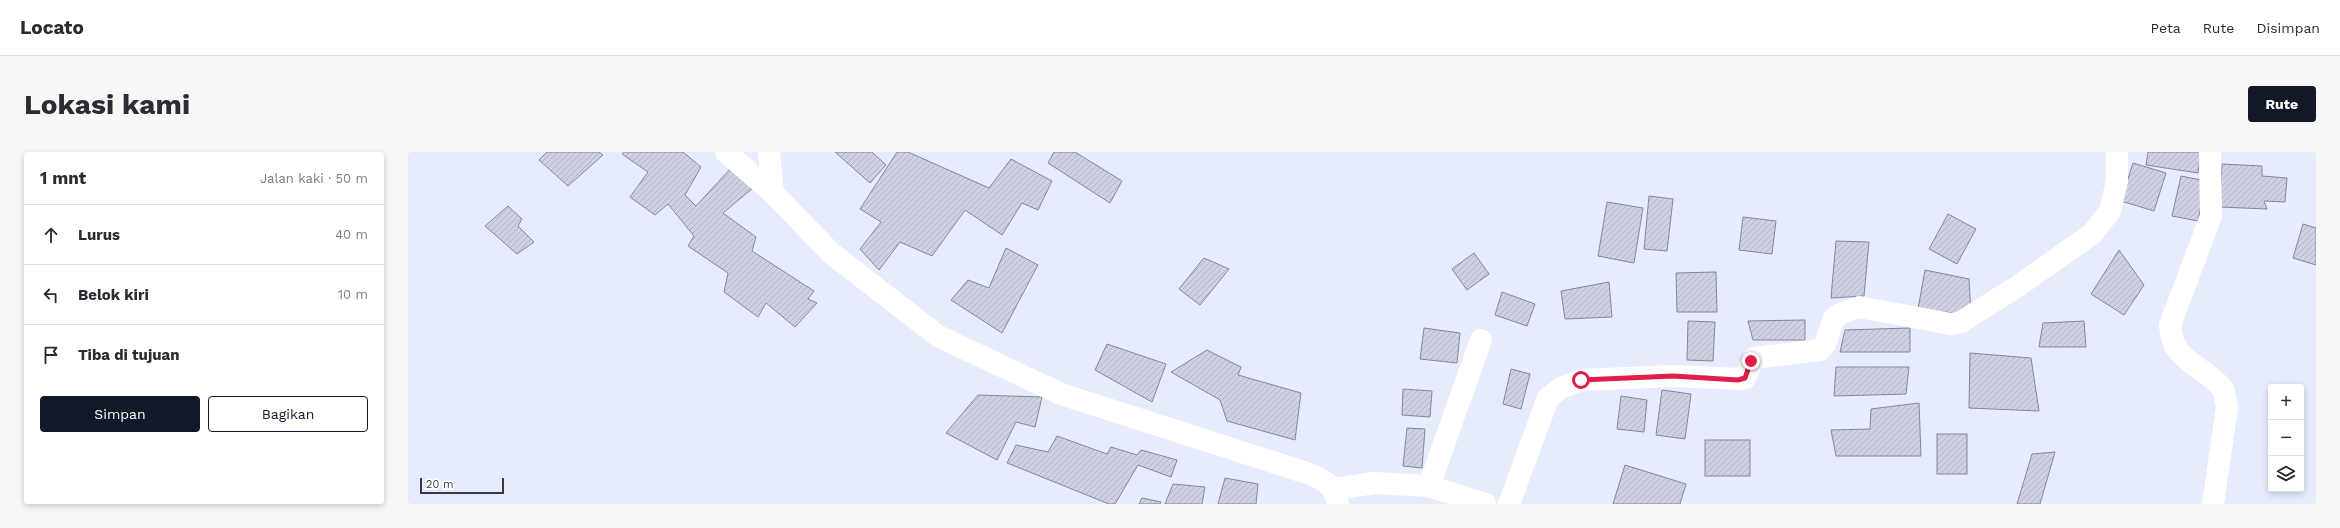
<!DOCTYPE html>
<html lang="id">
<meta charset="utf-8">
<style>
body{margin:0;font-family:"Work Sans",sans-serif;background:#f7f7f7;color:#2b2b33}
.controls{position:absolute;right:12px;bottom:12px;display:grid;overflow:hidden;border-radius:4px;box-shadow:0 2px 6px #0003}
.controls button{width:36px;height:36px;display:grid;place-items:center;padding:0;border:0;border-bottom:1px solid #e1e1e2;background:#fff;color:#2b2b33;font:20px sans-serif}
.scale{position:absolute;left:12px;bottom:10px;width:84px;box-sizing:border-box;padding-left:4px;border:2px solid #383a41;border-top:0;font-size:11px;line-height:14px;white-space:nowrap;color:#383a41;-webkit-text-stroke:3px #fff;paint-order:stroke}
.stop{position:absolute;width:12px;height:12px;margin:-9px;border:3px solid #e11d48;border-radius:50%;background:#fff}
.stop.end{background:#e11d48;border-color:#fff;box-shadow:0 1px 4px #0008}
.list{margin:0;padding:0;list-style:none}
h2{display:flex;justify-content:space-between;align-items:center;height:52px;margin:0;padding:0 16px;font-size:17px}
h2 small{font-size:13px;font-weight:400;color:#7c7c81}
.list li{display:grid;grid-template-columns:26px 1fr auto;gap:12px;align-items:center;box-sizing:border-box;height:60px;padding:0 16px;border-top:1px solid #e1e1e2}
.list b{display:block;font-size:15px;white-space:nowrap}
.list em{font-size:13px;font-style:normal;color:#7c7c81}
.actions{display:flex;gap:8px;padding:12px 16px}
.actions a{flex:1;padding:9px 0;border:1px solid #111827;border-radius:4px;text-align:center;font-size:14px;color:#111827}
.actions .main{background:#111827;color:#fff}
.icon{flex:none;width:22px;height:22px;fill:none;stroke:currentColor;stroke-width:2;stroke-linecap:round;stroke-linejoin:round}
.map{position:relative;flex:none;width:1908px;height:352px;overflow:hidden;border-radius:4px}
header{display:flex;align-items:center;gap:24px;box-sizing:border-box;height:56px;padding:0 20px;background:#fff;border-bottom:1px solid #e1e1e2}
header strong{font-size:19px}
nav{display:flex;gap:22px;margin-inline-start:auto;font-size:14px}
.intro{display:flex;align-items:center;justify-content:space-between;box-sizing:border-box;height:96px;padding:0 24px}
h1{margin:0;font-size:28px}
.button{padding:10px 18px;border-radius:4px;background:#111827;color:#fff;font-size:14px;font-weight:700}
main{display:flex;gap:24px;padding:0 24px}
aside{flex:1;background:#fff;border-radius:4px;box-shadow:0 2px 6px #0003}
.map>svg:first-child{display:block}
.building{fill:url(#building-hatch);stroke:#848798}
.lines{fill:none;stroke-linecap:round;stroke-linejoin:round}
.street{stroke:#fff;stroke-width:22}
.secondary{stroke:#fff;stroke-width:22}
.route{stroke:#e11d48;stroke-width:5}
</style>
<header>
<strong>Locato</strong>
<nav><a>Peta</a><a>Rute</a><a>Disimpan</a></nav>
</header>
<div class="intro"><h1>Lokasi kami</h1><a class="button">Rute</a></div>
<main>
<aside>
<h2>1 mnt<small>Jalan kaki · 50 m</small></h2>
<ul class="list">
<li><svg class="icon" aria-label="ahead" viewBox="0 0 24 24"><path d="M12 20V5M6 11l6-6 6 6"/></svg><div><b>Lurus</b></div><em>40 m</em></li>
<li><svg class="icon" aria-label="left" viewBox="0 0 24 24"><path d="M17 20v-9H6M10 6l-5 5 5 5"/></svg><div><b>Belok kiri</b></div><em>10 m</em></li>
<li><svg class="icon" aria-label="arrive" viewBox="0 0 24 24"><path d="M6 21V4h12l-3 4 3 4H6"/></svg><div><b>Tiba di tujuan</b></div></li>
</ul>
<div class="actions"><a class="main">Simpan</a><a>Bagikan</a></div>
</aside>
<div class="map">
<svg width="1908" height="352" viewBox="0 0 1908 352">
<defs>
<pattern id="building-hatch" width="6" height="6" patternUnits="userSpaceOnUse"><rect width="6" height="6" fill="#cdd1e3"/><path d="M-1 1l2-2M0 6l6-6M5 7l2-2" fill="none" stroke="#b1b4c4"/></pattern>
</defs>
<rect width="100%" height="100%" fill="#e7ebfe"/>
<g class="building">
<polygon points="139,0 191,0 195,3 160,34 131,8"/>
<polygon points="216,0 275,0 293,15 277,43 288,54 323,16 345,36 315,61 348,85 344,99 406,139 400,147 409,151 387,175 358,151 350,165 316,140 320,121 280,94 286,84 260,52 247,63 222,45 240,20 214,2"/>
<polygon points="427,0 464,0 478,13 462,31"/>
<polygon points="489,0 500,0 581,36 603,7 644,29 630,58 614,51 594,83 557,58 524,104 492,90 471,118 452,97 473,70 452,57"/>
<polygon points="646,0 667,0 714,29 702,51 640,11"/>
<polygon points="1740,0 1793,0 1790,21 1738,13"/>
<polygon points="1725,11 1758,21 1746,59 1713,49"/>
<polygon points="1814,12 1854,14 1854,24 1879,26 1877,50 1856,49 1859,57 1812,55"/>
<polygon points="1773,24 1798,29 1790,69 1764,64"/>
<polygon points="1241,44 1265,47 1259,99 1236,97"/>
<polygon points="1199,50 1235,56 1226,111 1190,104"/>
<polygon points="100,54 114,67 110,74 126,90 109,102 77,74"/>
<polygon points="1540,62 1568,77 1549,112 1521,97"/>
<polygon points="1335,65 1368,69 1364,102 1331,98"/>
<polygon points="1895,72 1908,76 1908,113 1885,106"/>
<polygon points="1428,89 1461,90 1456,144 1423,146"/>
<polygon points="598,96 630,113 594,181 543,148 560,128 581,136"/>
<polygon points="1711,98 1736,133 1716,163 1683,142"/>
<polygon points="1066,101 1081,122 1059,138 1044,117"/>
<polygon points="796,106 821,117 792,153 771,137"/>
<polygon points="1517,118 1561,127 1563,163 1510,157"/>
<polygon points="1308,120 1309,160 1269,160 1268,121"/>
<polygon points="1201,130 1204,165 1157,167 1153,139"/>
<polygon points="1094,140 1127,152 1119,174 1087,163"/>
<polygon points="1397,168 1397,188 1345,188 1340,169"/>
<polygon points="1280,169 1307,170 1305,209 1279,208"/>
<polygon points="1676,169 1678,195 1631,195 1635,171"/>
<polygon points="1016,176 1052,181 1049,211 1012,207"/>
<polygon points="1502,176 1502,200 1432,200 1437,178"/>
<polygon points="699,192 758,212 744,250 687,218"/>
<polygon points="799,198 833,215 830,223 893,241 887,288 819,269 812,248 763,220"/>
<polygon points="1562,201 1623,206 1631,259 1561,256"/>
<polygon points="1428,215 1501,215 1498,242 1426,244"/>
<polygon points="1103,217 1122,222 1113,257 1095,252"/>
<polygon points="995,237 1024,239 1022,265 994,263"/>
<polygon points="1254,238 1283,242 1277,287 1248,283"/>
<polygon points="570,243 634,245 627,275 608,270 589,308 538,281"/>
<polygon points="1213,244 1239,248 1236,280 1209,277"/>
<polygon points="1511,251 1513,304 1428,304 1423,278 1462,277 1463,257"/>
<polygon points="999,276 1017,277 1014,316 995,314"/>
<rect x="1529" y="282" width="30" height="40"/>
<polygon points="649,284 699,302 703,295 729,303 733,298 769,308 763,325 730,313 707,352 701,352 599,311 608,293 640,300"/>
<rect x="1297" y="288" width="45" height="36"/>
<polygon points="1647,300 1632,352 1609,352 1624,302"/>
<polygon points="1217,313 1278,332 1272,352 1205,352"/>
<polygon points="817,326 850,332 848,352 810,352"/>
<polygon points="765,332 797,335 794,352 757,352"/>
<polygon points="734,346 753,350 752,352 731,352"/>
</g>
<g class="lines">
<g class="street">
<polyline points="318,0 365,41"/>
<path d="M 1802,0 L 1803,64 L 1762,173 C 1763,201 1780,208 1801,224 C 1805,228 1812,232 1815,237 C 1817,242 1818,249 1819,255 L 1805,352"/>
<polyline points="1021,334 1073,188"/>
<polyline points="926,337 966,331 1021,334 1077,352"/>
<polyline points="1101,352 1140,246 1153,236 1173,228 1265,224 1334,227 1337,226 1346,206 1412,198 1417,192 1426,166 1434,161 1451,155 1543,172 1553,170 1610,134 1684,82 1702,59 1709,29 1709,0"/>
</g>
<path class="secondary" d="M 361,0 L 365,41 L 423,101 L 530,184 L 653,242 L 902,322 C 920,330 925,333 930,352"/>
</g>
<g class="lines">
<polyline class="route" points="1173,228 1265,224 1330,228 1337,226 1343,209"/>
</g>
</svg>
<div class="controls">
<button>+</button>
<button>−</button>
<button><svg class="icon" aria-label="layers" viewBox="0 0 24 24"><path d="M12 4l9 5-9 5-9-5zM3 14l9 5 9-5"/></svg></button>
</div>
<div class="scale">20 m</div>
<div class="stop" style="left:1173px;top:228px"></div>
<div class="stop end" style="left:1343px;top:209px"></div>
</div>
</main>
